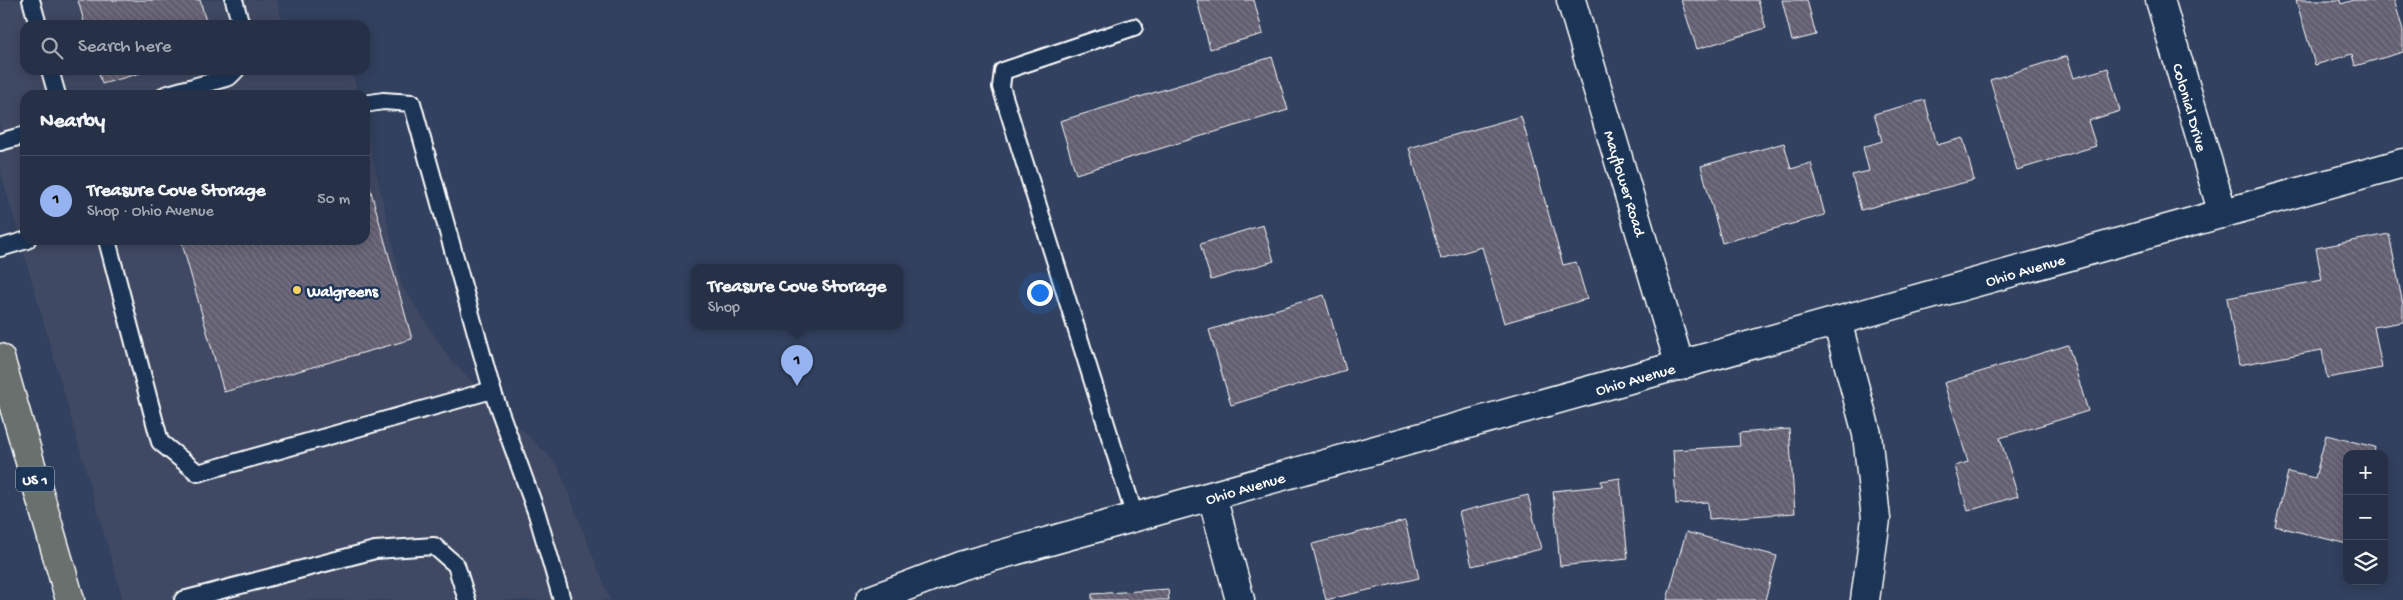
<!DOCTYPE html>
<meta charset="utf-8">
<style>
body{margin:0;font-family:"Gochi Hand",sans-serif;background:#2e394e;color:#f1f3f6}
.controls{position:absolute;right:15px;bottom:15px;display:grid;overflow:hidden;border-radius:10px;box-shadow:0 2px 12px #0003}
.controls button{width:45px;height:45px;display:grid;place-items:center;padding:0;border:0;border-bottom:1px solid #424c60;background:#263147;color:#f1f3f6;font:25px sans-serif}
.you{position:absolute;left:1039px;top:292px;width:18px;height:18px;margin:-12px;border:4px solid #fff;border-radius:50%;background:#1a73e8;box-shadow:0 0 0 8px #1a73e833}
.badge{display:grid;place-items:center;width:32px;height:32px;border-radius:50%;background:#95b2f1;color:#111;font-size:16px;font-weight:700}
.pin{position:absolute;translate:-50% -41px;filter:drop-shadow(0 1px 2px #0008)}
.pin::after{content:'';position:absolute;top:26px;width:18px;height:15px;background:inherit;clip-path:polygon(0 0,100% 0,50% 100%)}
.popup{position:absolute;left:691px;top:264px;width:212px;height:65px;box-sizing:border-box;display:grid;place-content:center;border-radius:10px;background:#263147;filter:drop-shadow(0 1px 4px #0005);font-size:16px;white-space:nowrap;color:#a4a9b4}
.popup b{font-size:19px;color:#f1f3f6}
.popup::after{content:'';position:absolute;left:50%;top:100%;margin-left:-10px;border:10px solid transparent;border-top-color:#263147}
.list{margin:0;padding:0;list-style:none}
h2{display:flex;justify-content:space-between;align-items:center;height:65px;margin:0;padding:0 20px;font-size:21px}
h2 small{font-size:16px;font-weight:400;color:#a4a9b4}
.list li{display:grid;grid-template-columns:32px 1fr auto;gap:15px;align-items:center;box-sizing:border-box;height:90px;padding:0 20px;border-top:1px solid #424c60}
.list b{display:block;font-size:19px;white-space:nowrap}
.list p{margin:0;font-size:16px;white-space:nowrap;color:#a4a9b4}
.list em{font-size:16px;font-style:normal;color:#a4a9b4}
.icon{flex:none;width:28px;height:28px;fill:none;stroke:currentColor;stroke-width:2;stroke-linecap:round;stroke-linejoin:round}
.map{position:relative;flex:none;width:2403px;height:600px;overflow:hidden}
.search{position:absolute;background:#263147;box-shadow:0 2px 12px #0003;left:20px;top:20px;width:350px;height:55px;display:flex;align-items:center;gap:12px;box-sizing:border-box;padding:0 18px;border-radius:15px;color:#a4a9b4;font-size:19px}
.panel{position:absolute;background:#263147;box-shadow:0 2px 12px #0003;left:20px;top:90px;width:350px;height:155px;border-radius:15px}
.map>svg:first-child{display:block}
.built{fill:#404a64}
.building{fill:url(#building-back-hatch);stroke:#fff}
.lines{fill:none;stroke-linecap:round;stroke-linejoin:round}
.lane-casing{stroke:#fff;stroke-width:20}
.street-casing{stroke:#fff;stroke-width:31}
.secondary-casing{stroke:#fff;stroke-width:31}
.primary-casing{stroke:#fff;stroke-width:31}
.lane{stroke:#1d3557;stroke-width:16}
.street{stroke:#1d3557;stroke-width:28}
.secondary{stroke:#1d3557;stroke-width:28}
.primary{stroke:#6b706d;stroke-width:28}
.poi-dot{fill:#ffd166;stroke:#1d3557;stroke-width:2}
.labels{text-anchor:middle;stroke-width:5;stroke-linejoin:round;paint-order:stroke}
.shield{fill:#1d3557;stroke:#bbc2cd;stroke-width:1}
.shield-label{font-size:15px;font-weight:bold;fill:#fff}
.street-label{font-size:16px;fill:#fff;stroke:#1d3557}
.poi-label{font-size:16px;font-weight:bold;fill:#fff;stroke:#1d3557;text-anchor:start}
</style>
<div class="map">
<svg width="2403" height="600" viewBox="0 0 2403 600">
<defs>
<pattern id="building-back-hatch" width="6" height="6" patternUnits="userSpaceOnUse" patternTransform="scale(1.25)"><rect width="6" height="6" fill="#625e71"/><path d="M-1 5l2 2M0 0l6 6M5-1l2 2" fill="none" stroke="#7a7686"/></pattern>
</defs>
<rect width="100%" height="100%" fill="#32415f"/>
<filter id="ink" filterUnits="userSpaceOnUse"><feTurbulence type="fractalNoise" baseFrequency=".02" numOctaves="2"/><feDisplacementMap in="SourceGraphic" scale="10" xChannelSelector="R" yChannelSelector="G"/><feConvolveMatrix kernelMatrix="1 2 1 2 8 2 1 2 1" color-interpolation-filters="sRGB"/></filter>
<g filter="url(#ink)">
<polygon class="built" points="0,0 276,0 284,25 25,25 25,70 341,70 354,78 358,95 25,95 25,240 365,240 365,124 402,286 451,361 557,464 610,600 123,600 0,169"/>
<g class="building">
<polygon points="78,0 200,0 207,25 85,25"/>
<polygon points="1197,0 1254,0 1263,34 1210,49"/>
<polygon points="1681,0 1758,0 1766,28 1697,49"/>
<polygon points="1782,0 1807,0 1816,35 1792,41"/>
<polygon points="2296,0 2340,0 2341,4 2354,0 2394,0 2403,30 2403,52 2355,66 2352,54 2315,65"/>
<polygon points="2067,56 2074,78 2108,68 2120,111 2088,121 2096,146 2017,170 1990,80"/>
<polygon points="1272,57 1288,110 1076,174 1060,121"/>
<polygon points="98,70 151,70 102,84"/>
<polygon points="1925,100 1937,145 1963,138 1974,180 1861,210 1852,175 1869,171 1863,147 1882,141 1874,114"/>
<polygon points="1521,116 1563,265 1576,262 1587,299 1504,323 1482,247 1441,259 1409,148"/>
<polygon points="1784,143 1791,169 1811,163 1825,215 1722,243 1701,166"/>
<polygon points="365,170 412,339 224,392 181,240 365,240"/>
<polygon points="1263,225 1274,261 1211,280 1200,244"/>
<polygon points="2389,234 2403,305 2403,322 2374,327 2382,368 2327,378 2322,350 2239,365 2227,298 2322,280 2316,248"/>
<polygon points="1324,295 1346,370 1231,405 1209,330"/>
<polygon points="2068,345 2088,411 2000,438 2018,496 1968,511 1955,466 1968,462 1944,383"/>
<polygon points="1789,429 1795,513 1709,519 1708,502 1676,504 1673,450 1740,446 1739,433"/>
<polygon points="2326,435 2375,447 2374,454 2347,454 2347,544 2275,526 2288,472 2315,478"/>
<polygon points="1620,478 1628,559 1560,566 1553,491 1602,486 1601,481"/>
<polygon points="1528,495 1541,549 1472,566 1459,512"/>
<polygon points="1405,521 1419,578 1326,600 1312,544"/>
<polygon points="1686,532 1777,556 1765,600 1667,600"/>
<polygon points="1168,589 1169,600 1092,600 1092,594"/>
</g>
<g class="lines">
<defs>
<g id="lane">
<polyline points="31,0 38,25"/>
<polyline points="234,0 241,25"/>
<polyline points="1134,27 1003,71 1001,87 1135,517"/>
<polyline points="50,70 57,95"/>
<polyline points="165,95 229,77 236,70"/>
<polyline points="0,142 25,135"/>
<polyline points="107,240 160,442 198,473 492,390 412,103 383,101 365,104"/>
<polyline points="0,248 27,240"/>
<polyline points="492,390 537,514 562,600"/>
<polyline points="183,600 375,550 434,546 456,565 467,600"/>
</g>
<g id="street">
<polyline points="1571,0 1680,366"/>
<polyline points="2160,0 2223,214"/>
<polyline points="1837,321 1867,434 1876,519 1865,600"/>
<polyline points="1212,496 1240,600"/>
</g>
<polyline id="secondary" points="870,600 960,566 2403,163"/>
<polyline id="primary" points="0,358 70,600"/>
</defs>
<use href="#lane" class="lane-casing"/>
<use href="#street" class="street-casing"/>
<use href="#secondary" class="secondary-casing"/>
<use href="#primary" class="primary-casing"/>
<use href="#lane" class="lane"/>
<use href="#street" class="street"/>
<use href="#secondary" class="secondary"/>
<use href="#primary" class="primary"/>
</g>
</g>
<circle class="poi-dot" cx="297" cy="290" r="5"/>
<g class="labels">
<rect class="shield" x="16" y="466.5" width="38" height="25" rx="4"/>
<g class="shield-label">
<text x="35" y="484">US 1</text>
</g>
<g class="street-label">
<text transform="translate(2191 107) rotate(74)" y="6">Colonial Drive</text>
<text transform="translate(1626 183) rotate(73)" y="6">Mayflower Road</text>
<text transform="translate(2025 269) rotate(-16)" y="6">Ohio Avenue</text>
<text transform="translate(1635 378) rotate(-16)" y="6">Ohio Avenue</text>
<text transform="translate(1245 487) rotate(-16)" y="6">Ohio Avenue</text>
</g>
<g class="poi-label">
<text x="307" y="296">Walgreens</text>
</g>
</g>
</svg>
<div class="controls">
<button>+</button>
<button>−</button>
<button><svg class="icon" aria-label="layers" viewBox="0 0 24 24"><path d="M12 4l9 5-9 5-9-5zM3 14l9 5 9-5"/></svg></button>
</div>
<div class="you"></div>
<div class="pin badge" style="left:797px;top:386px">1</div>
<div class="popup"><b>Treasure Cove Storage</b>Shop</div>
<div class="search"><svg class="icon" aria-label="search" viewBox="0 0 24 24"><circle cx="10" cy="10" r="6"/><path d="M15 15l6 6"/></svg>Search here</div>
<section class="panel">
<h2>Nearby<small></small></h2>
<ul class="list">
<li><span class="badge">1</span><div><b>Treasure Cove Storage</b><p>Shop · Ohio Avenue</p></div><em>50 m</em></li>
</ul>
</section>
</div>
